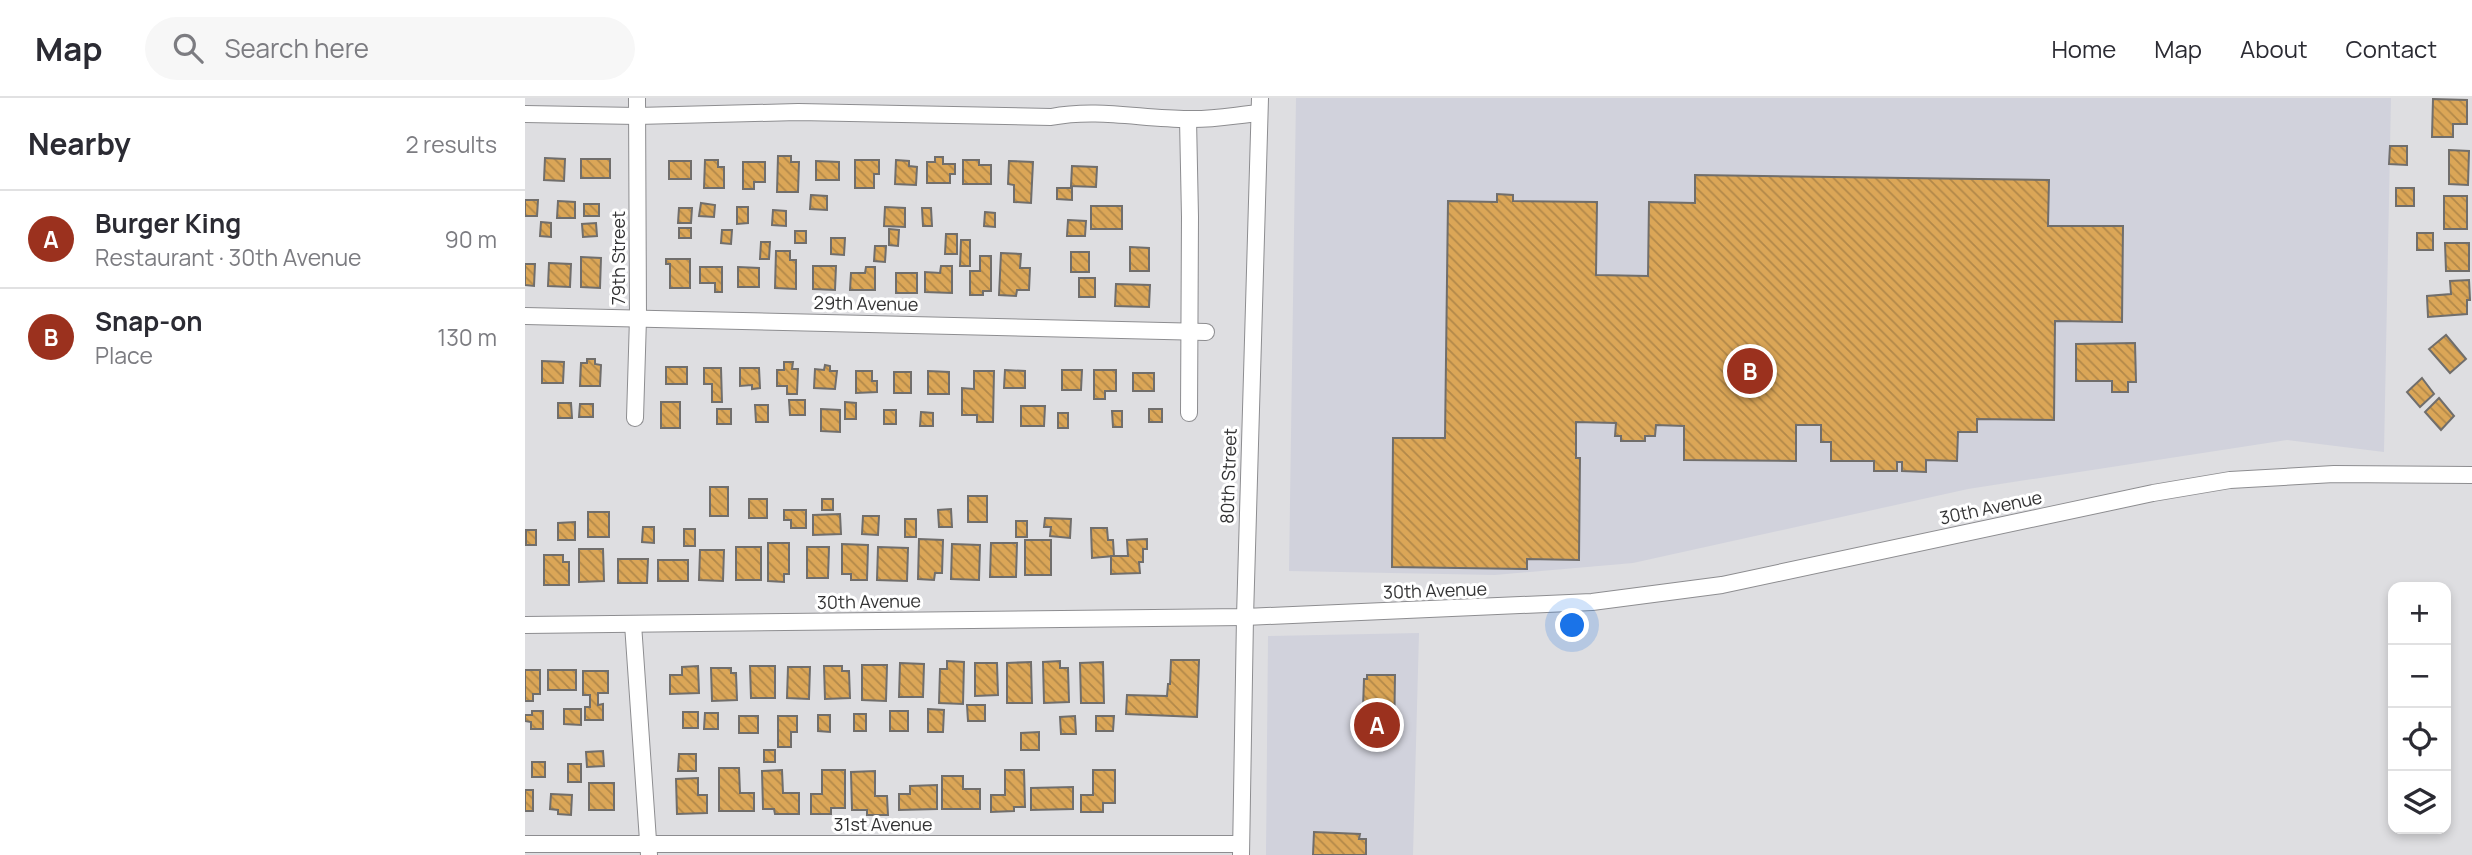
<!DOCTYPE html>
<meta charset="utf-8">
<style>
body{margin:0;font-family:Manrope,sans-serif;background:#f7f7f7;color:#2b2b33}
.controls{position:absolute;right:21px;bottom:21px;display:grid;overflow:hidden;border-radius:14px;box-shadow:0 4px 10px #0003}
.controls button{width:63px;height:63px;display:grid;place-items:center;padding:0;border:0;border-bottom:2px solid #e1e1e2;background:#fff;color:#2b2b33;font:35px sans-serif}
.you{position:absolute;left:1048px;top:528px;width:24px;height:24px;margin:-18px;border:5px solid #fff;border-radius:50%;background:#1a73e8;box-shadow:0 0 0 10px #1a73e833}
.badge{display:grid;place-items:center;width:46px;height:46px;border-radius:50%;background:#9b311e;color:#fff;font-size:23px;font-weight:700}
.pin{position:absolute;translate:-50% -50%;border:4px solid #fff;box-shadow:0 2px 7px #0006}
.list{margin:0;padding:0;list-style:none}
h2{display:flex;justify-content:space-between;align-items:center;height:91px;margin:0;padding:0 28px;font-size:30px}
h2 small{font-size:23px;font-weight:400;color:#7c7c81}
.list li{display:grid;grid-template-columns:46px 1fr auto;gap:21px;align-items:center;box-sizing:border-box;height:98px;padding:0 28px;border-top:2px solid #e1e1e2}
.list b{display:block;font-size:26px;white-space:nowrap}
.list p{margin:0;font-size:23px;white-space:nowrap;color:#7c7c81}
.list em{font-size:23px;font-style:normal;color:#7c7c81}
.icon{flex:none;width:38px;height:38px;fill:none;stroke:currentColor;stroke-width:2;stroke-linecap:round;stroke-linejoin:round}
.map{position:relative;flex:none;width:1947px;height:757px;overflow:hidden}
header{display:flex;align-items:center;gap:42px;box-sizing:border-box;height:98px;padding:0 35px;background:#fff;border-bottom:2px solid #e1e1e2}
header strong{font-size:33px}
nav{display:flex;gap:38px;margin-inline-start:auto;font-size:24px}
.search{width:490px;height:63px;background:#f7f7f7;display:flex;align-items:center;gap:18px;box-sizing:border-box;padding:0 24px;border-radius:38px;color:#7c7c81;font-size:26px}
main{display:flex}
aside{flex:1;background:#fff}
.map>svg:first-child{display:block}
.built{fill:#d1d2dc}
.building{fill:url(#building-back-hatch);stroke:#706e6c;stroke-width:2}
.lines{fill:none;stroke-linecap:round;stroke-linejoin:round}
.minor-casing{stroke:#8d8d90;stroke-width:18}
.minor{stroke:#fff;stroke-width:16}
.labels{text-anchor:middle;stroke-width:6;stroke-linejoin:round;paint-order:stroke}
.street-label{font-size:18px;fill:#333334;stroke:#fff}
</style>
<header>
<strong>Map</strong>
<div class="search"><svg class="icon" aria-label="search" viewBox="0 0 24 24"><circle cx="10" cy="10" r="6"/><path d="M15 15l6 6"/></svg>Search here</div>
<nav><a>Home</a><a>Map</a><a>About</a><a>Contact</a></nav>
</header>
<main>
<aside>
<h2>Nearby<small>2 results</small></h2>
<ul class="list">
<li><span class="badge">A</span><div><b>Burger King</b><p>Restaurant · 30th Avenue</p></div><em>90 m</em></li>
<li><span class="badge">B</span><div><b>Snap-on</b><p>Place</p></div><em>130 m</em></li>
</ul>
</aside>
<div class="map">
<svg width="1947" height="757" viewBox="0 0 1947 757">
<defs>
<pattern id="building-back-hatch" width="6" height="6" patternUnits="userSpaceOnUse" patternTransform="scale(1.75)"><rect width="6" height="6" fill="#dba657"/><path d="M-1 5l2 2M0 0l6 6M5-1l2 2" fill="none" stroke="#b28849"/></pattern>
</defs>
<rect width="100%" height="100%" fill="#dedee1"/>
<g class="built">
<polygon points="771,0 1866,0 1859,354 1762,342 1443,391 1108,465 970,477 764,473"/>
<polygon points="894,535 888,757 741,757 743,538"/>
</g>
<g class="building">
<polygon points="1908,1 1942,2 1942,26 1928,26 1928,39 1907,39"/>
<polygon points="1865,48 1882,48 1882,67 1864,66"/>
<polygon points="1924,52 1944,53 1943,87 1924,86"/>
<polygon points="253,58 266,58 266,64 274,64 273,94 252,94"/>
<polygon points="410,59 418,59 418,66 430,66 430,76 425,76 425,85 402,85 402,64 410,64"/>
<polygon points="20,60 40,61 39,83 19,82"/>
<rect x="56" y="61" width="29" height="19"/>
<polygon points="180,62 193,62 193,69 199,69 199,90 179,90"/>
<polygon points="330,62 354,62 354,76 349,76 349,90 330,90"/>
<polygon points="371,62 384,63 384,68 392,69 391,87 370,86"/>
<polygon points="438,62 454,62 454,67 466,67 466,86 438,86"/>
<rect x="144" y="63" width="22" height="18"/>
<polygon points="291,63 314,64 314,82 291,82"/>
<polygon points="484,63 508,64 506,105 489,104 489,87 483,86"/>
<polygon points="218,64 240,64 240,84 229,84 229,91 218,91"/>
<polygon points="547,68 572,69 571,89 546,88"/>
<polygon points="1170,77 1524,82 1523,128 1598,128 1597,224 1530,223 1529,322 1452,321 1452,334 1433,334 1432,363 1401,362 1401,374 1377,373 1377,364 1372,364 1372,373 1349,373 1349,363 1306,363 1306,344 1296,344 1296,327 1271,327 1271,363 1159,362 1159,328 1131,327 1130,338 1120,338 1120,343 1096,343 1096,338 1090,338 1091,325 1051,324 1051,360 1055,360 1054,462 1002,461 1002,471 867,469 868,340 920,340 923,103 972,104 972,96 988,97 988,103 1072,104 1071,177 1123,178 1124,104 1170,105"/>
<polygon points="532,90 547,90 547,102 532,101"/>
<rect x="1871" y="90" width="18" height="18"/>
<polygon points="286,97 302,98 302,112 285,111"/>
<rect x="1919" y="98" width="23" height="33"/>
<polygon points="0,102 13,102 12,118 0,118"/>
<polygon points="33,103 50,104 50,120 32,120"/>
<polygon points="176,105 190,107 189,119 174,118"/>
<rect x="59" y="106" width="15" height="12"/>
<rect x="566" y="108" width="31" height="23"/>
<polygon points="212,109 223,109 223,125 212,126"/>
<polygon points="360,109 380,110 380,129 359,128"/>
<polygon points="154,110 167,110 166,125 153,125"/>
<polygon points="397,110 406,110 407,128 398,128"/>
<polygon points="248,112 261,113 261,128 247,127"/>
<polygon points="460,114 470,115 470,129 459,128"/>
<polygon points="543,122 561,123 560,138 542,138"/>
<polygon points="16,124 26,125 26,139 15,138"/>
<polygon points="71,125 72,138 58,139 57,126"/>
<rect x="154" y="130" width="12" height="10"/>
<polygon points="364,131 374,132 373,148 364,147"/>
<polygon points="197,132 207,132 206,146 196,145"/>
<rect x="270" y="133" width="11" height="12"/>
<rect x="1892" y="135" width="16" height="17"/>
<polygon points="421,136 432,136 432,156 420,156"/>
<polygon points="306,140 320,140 319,157 306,156"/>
<polygon points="436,142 445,142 445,168 435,168"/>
<polygon points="236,144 245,144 244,161 235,161"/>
<polygon points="1920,145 1944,145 1944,173 1921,173"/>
<polygon points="350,148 361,148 360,164 349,163"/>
<polygon points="605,149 624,150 624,173 605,173"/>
<polygon points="251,153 265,153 265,162 271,162 271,191 250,190"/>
<rect x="546" y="154" width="18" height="20"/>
<polygon points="476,155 496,156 495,170 505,170 504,192 492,192 491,198 474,197"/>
<polygon points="455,158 466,158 466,193 458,193 458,197 445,197 445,173 455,173"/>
<polygon points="56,159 76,160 75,190 56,189"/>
<polygon points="141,161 165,161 165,190 145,190 145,166 141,166"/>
<polygon points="24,165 46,166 45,189 23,188"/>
<polygon points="0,166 10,166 9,188 0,187"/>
<polygon points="288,168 311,168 310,192 288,191"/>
<polygon points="416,168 427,168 427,195 400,194 400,174 415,175"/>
<polygon points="175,169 197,169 197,194 190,194 190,185 175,185"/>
<polygon points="213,169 234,170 234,189 213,189"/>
<polygon points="341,169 350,169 350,192 325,192 326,175 340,175"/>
<rect x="371" y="175" width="21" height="20"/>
<rect x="554" y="180" width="16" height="19"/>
<polygon points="1944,182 1945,202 1942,202 1942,216 1903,219 1902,198 1926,196 1925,183"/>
<polygon points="591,186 625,187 624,209 590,208"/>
<polygon points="1921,237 1941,261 1925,275 1904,251"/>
<polygon points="1610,245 1611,284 1603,284 1603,294 1587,294 1587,283 1551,283 1551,246"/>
<polygon points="62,261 70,261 70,266 76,267 75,288 55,288 56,265 62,265"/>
<polygon points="17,263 39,264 38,285 17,285"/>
<polygon points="259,264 268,264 267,271 273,271 272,296 262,296 262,288 252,288 252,272 259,272"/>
<polygon points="300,267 305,268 305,273 312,273 310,291 289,290 290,271 299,272"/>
<rect x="141" y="269" width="21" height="17"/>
<polygon points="179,270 196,270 197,304 187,304 187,286 179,286"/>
<polygon points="215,270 234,270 235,290 227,291 227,287 215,288"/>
<polygon points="480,272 500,273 500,290 479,290"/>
<polygon points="537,272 557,272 556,292 537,292"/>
<polygon points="569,272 591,272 591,293 580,293 580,301 569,301"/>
<polygon points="331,273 347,273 347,283 352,283 352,294 331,295"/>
<polygon points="403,273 424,274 424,296 403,296"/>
<polygon points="449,273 469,273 468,324 452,324 452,317 437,317 437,290 449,291"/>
<rect x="369" y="274" width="17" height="21"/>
<rect x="608" y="275" width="21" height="18"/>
<polygon points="1897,280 1909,296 1895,309 1882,294"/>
<polygon points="1914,300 1929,318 1916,332 1900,314"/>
<polygon points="264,302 280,302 280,317 265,317"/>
<rect x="136" y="304" width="19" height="26"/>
<polygon points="320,304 331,305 331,321 320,321"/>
<polygon points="33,305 46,305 47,320 33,320"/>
<polygon points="55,306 68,306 68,319 54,319"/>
<polygon points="230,307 243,307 243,324 231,324"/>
<polygon points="496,308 520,308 519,328 496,328"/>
<rect x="192" y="311" width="14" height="15"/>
<polygon points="296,311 315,312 315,334 296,333"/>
<rect x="624" y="311" width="13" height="13"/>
<rect x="359" y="312" width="12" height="14"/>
<polygon points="587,313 597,313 597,329 588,329"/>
<polygon points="396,314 408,315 408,328 395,328"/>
<rect x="533" y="315" width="10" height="15"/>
<rect x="185" y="389" width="18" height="29"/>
<rect x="443" y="398" width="19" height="26"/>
<rect x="224" y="401" width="18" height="19"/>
<rect x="297" y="401" width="11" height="11"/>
<polygon points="426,411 427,429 414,429 413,412"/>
<polygon points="259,412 281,412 281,430 266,430 266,422 259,422"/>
<rect x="63" y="414" width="21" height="25"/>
<polygon points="315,416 316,436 288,437 288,417"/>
<polygon points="338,418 354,418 353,437 337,436"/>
<polygon points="520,420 546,421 545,440 525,438 526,429 519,429"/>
<rect x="380" y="421" width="11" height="18"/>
<rect x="491" y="423" width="11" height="16"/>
<polygon points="50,424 50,442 33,442 33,425"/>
<polygon points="118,429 129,429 129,445 117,444"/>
<polygon points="566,430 582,430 583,442 588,442 589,458 567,460"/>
<rect x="159" y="431" width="11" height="17"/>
<rect x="1" y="432" width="10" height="15"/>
<polygon points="394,441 418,442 417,475 410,475 409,482 393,481"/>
<polygon points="622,441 622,451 618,451 618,464 614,464 615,475 586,476 586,458 603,458 602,442"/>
<rect x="500" y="442" width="26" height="35"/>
<polygon points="243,445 264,445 264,476 259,476 259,484 243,483"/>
<polygon points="466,445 492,445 491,479 465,479"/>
<polygon points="317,446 343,447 342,482 326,482 326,476 317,476"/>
<polygon points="427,446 455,447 454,482 426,481"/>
<rect x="211" y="449" width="25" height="33"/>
<polygon points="282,449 304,449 303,480 282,480"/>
<polygon points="353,449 383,450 382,483 352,482"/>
<polygon points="54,451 78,451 79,483 54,484"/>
<polygon points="175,452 199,452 198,483 174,482"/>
<polygon points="19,457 38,457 38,464 44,464 44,487 19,487"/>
<polygon points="93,461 123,461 122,485 93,485"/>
<rect x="133" y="462" width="30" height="21"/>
<polygon points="646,562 674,562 672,619 601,616 602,597 642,598 643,586 645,586"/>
<polygon points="422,563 439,564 438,606 414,605 415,571 422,571"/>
<polygon points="535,563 535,570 543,570 544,604 519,605 518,564"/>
<polygon points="506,564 507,605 482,605 482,565"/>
<polygon points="578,564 579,605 556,605 555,565"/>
<polygon points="375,565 399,566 398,599 374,599"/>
<polygon points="450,565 472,565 473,597 450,598"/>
<polygon points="337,567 362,567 361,603 337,602"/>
<polygon points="173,568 174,595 145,596 145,577 157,577 157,569"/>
<polygon points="225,568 250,568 250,600 226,600"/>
<polygon points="299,568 317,568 317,573 324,573 325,600 300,601"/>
<polygon points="263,569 285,569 284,601 262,600"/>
<polygon points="186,570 206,570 206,575 211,575 212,602 187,603"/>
<polygon points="0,572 15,572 15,596 8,596 8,603 0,603"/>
<rect x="23" y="572" width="28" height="20"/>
<polygon points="58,573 83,573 83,595 73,595 73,607 78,606 78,622 60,622 60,609 65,609 65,597 58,597"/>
<polygon points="842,577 870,577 869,645 835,644 836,610 838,610 839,581 842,581"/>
<polygon points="442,607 460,607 460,623 443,623"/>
<polygon points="39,611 56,611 56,627 39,626"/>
<polygon points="403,611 419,612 418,634 403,634"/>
<polygon points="7,613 18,613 18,631 6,631 6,624 0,623 0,617 7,617"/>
<rect x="365" y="613" width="18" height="20"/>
<rect x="158" y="614" width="15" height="16"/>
<polygon points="180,615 193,615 193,631 179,631"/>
<rect x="329" y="616" width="12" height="17"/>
<polygon points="293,617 305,617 305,634 293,633"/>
<rect x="214" y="618" width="19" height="17"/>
<polygon points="253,618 272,618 272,634 266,634 266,649 253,649"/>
<polygon points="550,618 551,636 536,636 535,619"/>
<polygon points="571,618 589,618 588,633 571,633"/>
<polygon points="514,634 514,652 496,652 496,635"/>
<rect x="239" y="652" width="11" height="12"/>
<polygon points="78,653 79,668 62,669 61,654"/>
<polygon points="154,656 171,656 171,673 153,673"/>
<rect x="7" y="664" width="13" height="15"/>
<rect x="43" y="666" width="13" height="18"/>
<polygon points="194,670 214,670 215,695 229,695 229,713 194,713"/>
<polygon points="257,672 258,695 274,695 274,716 250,716 249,711 238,711 237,673"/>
<polygon points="297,672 320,672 320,710 306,710 306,716 286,716 286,696 297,696"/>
<polygon points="480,672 499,672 500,709 489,709 489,713 466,714 466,697 480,697"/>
<polygon points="568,672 590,672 590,705 578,705 578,714 556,714 556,697 568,697"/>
<polygon points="350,673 350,698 362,698 363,717 342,717 342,712 327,712 326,674"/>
<polygon points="417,678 438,678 438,691 455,691 455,711 417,711"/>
<polygon points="173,680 173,697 182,697 182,715 152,716 151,681"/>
<rect x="64" y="685" width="25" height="27"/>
<polygon points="412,687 412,711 374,712 374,696 385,696 385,688"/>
<polygon points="548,689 548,711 506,712 506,690"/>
<rect x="0" y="692" width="8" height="21"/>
<polygon points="26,696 47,697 46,717 33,716 33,712 25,711"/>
<polygon points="789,734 835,736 834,741 841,741 841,757 788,757"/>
</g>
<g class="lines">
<defs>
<g id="minor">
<path d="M 0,16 L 112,18 L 273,14 L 526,19 C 572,10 617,21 663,21 C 687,22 711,17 734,15"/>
<polyline points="663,21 665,119 664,315"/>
<polyline points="0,218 681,234"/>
<polyline points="110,320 113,220 112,0"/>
<polyline points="108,526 124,757"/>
<polyline points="0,527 720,519 1067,504 1197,487 1628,395 1705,382 1809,376 1947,377"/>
<polyline points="0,746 716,746"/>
<polyline points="716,757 720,519 735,0"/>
</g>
</defs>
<use href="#minor" class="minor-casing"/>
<use href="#minor" class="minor"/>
</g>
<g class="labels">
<g class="street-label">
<text transform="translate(94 160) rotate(-90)" y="6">79th Street</text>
<text transform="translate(341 206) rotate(1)" y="6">29th Avenue</text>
<text transform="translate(704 378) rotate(-88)" y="6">80th Street</text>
<text transform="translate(1466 410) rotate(-12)" y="6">30th Avenue</text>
<text transform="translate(910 493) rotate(-2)" y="6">30th Avenue</text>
<text transform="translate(344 504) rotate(-1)" y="6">30th Avenue</text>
<text x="358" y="733">31st Avenue</text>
</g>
</g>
</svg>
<div class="controls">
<button>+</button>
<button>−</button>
<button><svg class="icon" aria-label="locate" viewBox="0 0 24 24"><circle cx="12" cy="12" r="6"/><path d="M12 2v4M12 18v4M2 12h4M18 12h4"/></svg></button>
<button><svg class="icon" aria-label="layers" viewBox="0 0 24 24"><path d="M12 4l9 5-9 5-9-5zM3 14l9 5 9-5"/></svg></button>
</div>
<div class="you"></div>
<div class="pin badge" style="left:852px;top:627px">A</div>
<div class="pin badge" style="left:1225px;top:273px">B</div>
</div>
</main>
